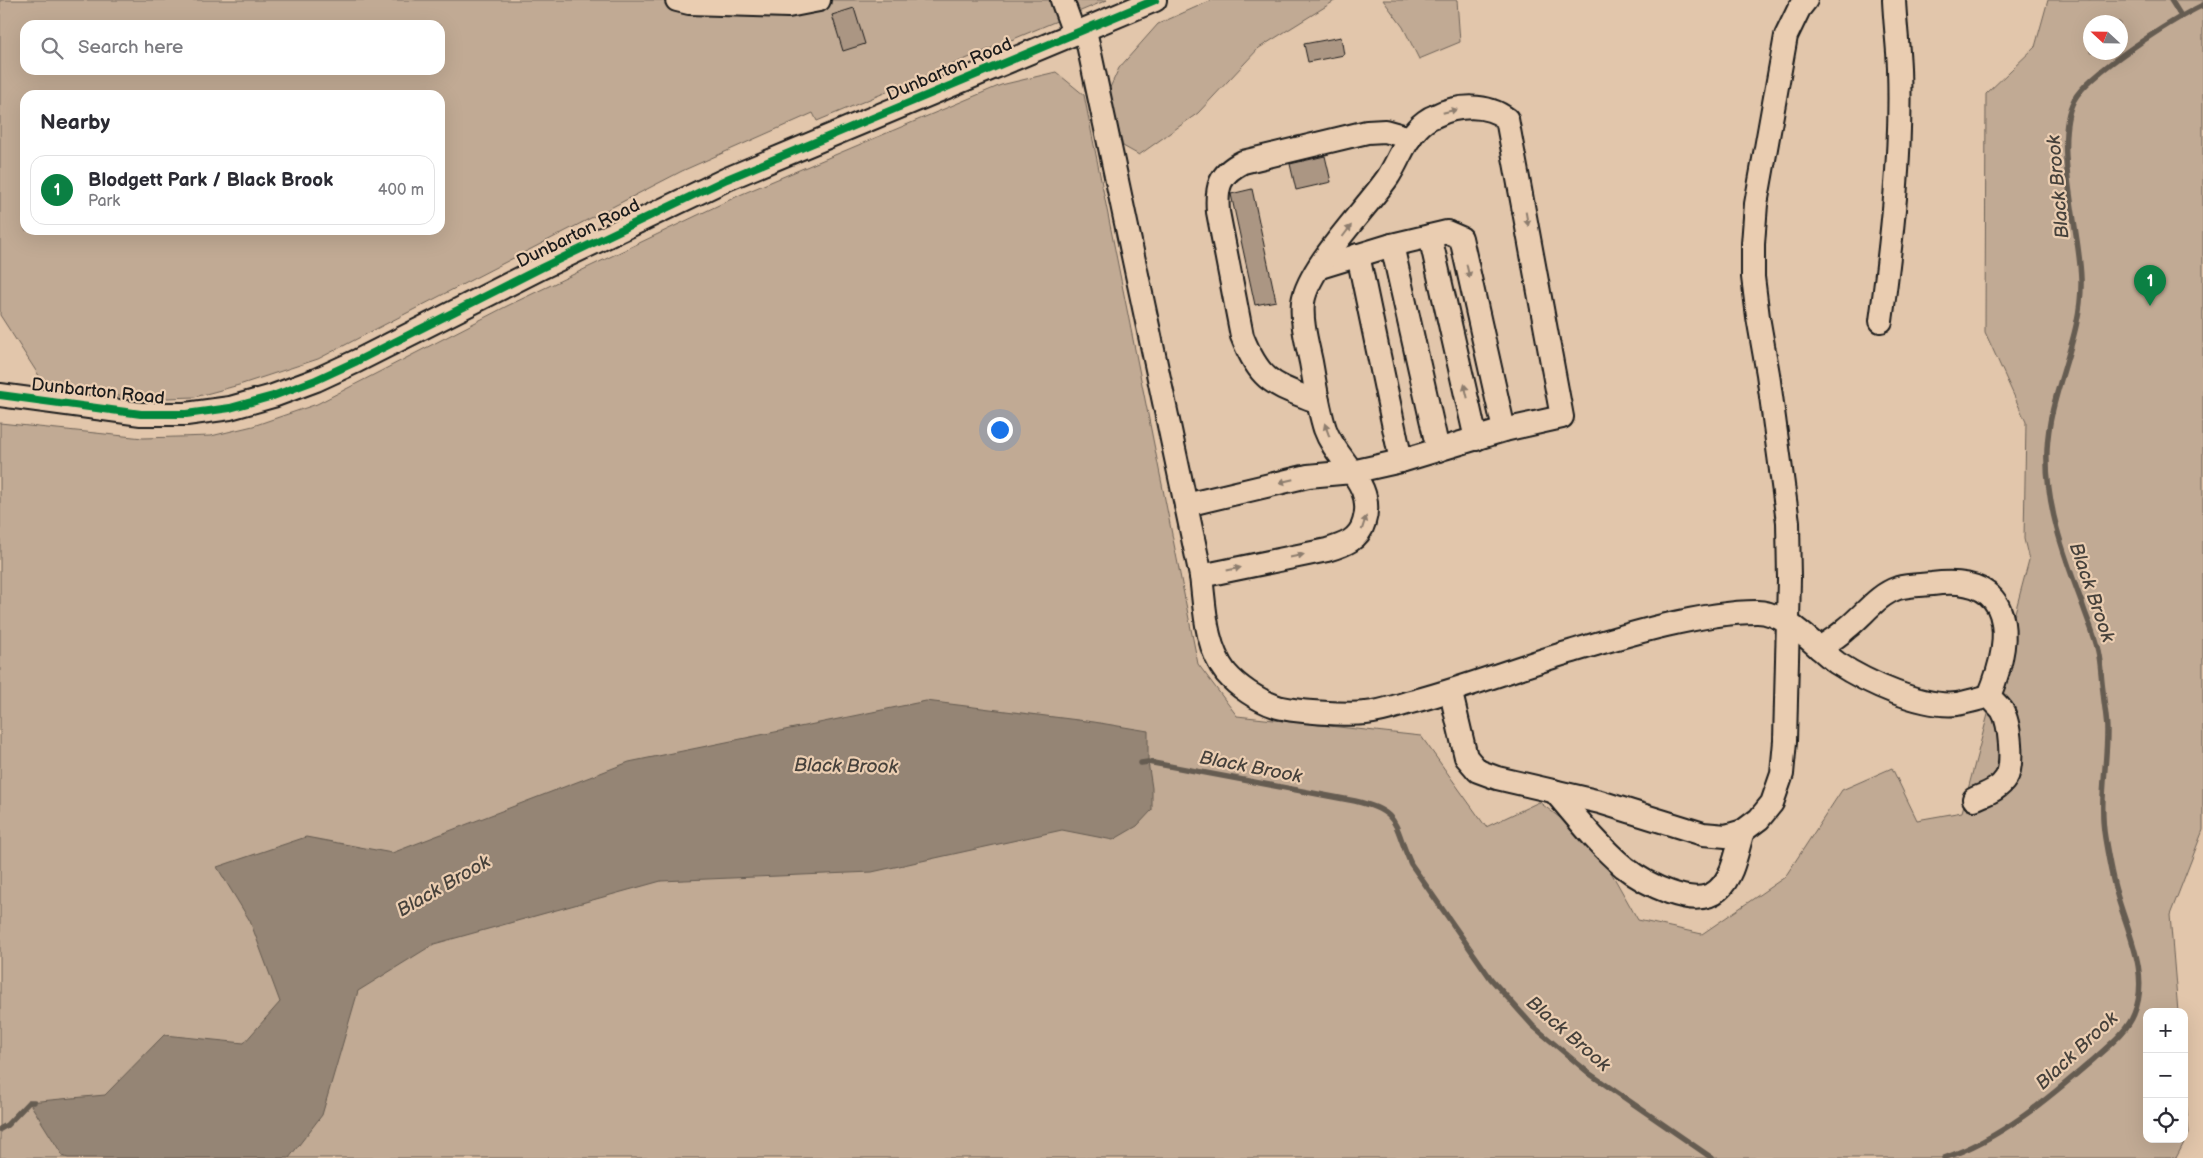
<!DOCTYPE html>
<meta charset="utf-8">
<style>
body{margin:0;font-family:"Balsamiq Sans",sans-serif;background:#f7f7f7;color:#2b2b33}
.controls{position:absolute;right:15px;bottom:15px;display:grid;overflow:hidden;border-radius:10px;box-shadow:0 5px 20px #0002}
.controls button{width:45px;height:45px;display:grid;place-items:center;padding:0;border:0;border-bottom:1px solid #e1e1e2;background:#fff;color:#2b2b33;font:25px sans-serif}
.compass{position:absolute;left:2083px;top:15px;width:45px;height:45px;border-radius:50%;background:#fff;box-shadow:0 5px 20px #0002;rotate:292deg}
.you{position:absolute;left:999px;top:429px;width:18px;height:18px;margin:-12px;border:4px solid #fff;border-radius:50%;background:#1a73e8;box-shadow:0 0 0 8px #1a73e833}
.badge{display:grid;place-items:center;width:32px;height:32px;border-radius:50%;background:#0b8043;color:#fff;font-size:16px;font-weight:700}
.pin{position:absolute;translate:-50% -41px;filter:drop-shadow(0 1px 2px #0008)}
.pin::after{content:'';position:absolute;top:26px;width:18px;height:15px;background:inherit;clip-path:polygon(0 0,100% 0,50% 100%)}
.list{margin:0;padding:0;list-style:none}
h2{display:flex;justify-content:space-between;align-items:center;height:65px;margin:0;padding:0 20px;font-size:21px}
h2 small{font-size:16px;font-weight:400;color:#7c7c81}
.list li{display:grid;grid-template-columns:32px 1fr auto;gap:15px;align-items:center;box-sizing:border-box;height:70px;margin:0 10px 10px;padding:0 10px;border:1px solid #e1e1e2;border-radius:15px}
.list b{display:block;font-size:19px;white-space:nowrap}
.list p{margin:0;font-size:16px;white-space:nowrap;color:#7c7c81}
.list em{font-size:16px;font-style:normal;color:#7c7c81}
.icon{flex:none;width:28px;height:28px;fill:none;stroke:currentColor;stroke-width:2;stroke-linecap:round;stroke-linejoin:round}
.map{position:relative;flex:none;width:2203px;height:1158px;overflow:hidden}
.search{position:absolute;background:#fff;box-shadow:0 5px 20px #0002;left:20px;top:20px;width:425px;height:55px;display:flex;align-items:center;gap:12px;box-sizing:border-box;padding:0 18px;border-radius:15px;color:#7c7c81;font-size:19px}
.panel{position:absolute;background:#fff;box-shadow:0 5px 20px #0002;left:20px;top:90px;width:425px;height:145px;border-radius:15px}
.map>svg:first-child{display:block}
.green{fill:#c1aa94;stroke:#6e6358;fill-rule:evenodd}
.water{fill:#958574;stroke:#655b51}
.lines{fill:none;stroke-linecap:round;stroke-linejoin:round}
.stream{stroke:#655b51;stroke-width:5.5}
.building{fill:#ab9683;stroke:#1c1c1c}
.minor-casing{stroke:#1c1c1c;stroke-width:26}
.minor{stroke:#eacdb1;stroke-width:22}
.cycleway-casing{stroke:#eacdb1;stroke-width:11}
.cycleway{stroke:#00873e;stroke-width:8}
.oneway{fill:#8d7d6e}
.labels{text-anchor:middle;stroke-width:4.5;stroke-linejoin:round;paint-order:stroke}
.street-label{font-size:18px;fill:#1c1c1c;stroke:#eacdb1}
.water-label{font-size:19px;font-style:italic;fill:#46413b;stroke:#eacdb1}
</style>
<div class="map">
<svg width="2203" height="1158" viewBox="0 0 2203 1158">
<rect width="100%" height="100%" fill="#e2c6ab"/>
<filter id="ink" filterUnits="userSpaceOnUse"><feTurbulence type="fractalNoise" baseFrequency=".02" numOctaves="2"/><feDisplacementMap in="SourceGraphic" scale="10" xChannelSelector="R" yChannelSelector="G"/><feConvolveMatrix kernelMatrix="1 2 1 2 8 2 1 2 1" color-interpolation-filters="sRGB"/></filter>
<g filter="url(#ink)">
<g class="green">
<path d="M 0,0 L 1107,0 L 817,121 L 813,113 L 682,171 L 318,359 L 239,385 L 195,397 L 139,399 L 45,385 L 0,315 ZM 25,25 L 440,25 L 440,70 L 25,70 ZM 25,95 L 440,95 L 440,230 L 25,230 Z"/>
<polygon points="1212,0 1336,0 1259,48 1198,113 1139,155 1123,146 1108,92 1119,68 1158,24"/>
<polygon points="1383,0 1457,0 1460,42 1419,59 1403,27"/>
<path d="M 2048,0 L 2203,0 L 2203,830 L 2170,915 L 2178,1012 L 2147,1012 L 2147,1139 L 2184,1139 L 2184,1079 L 2189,1133 L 2176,1158 L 0,1158 L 0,423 L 143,438 L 211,436 L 253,426 L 317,404 L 507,306 L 742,194 L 1001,85 L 1056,72 L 1084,95 L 1198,664 L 1237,716 L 1421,736 L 1486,827 L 1539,802 L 1595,844 L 1638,920 L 1702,934 L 1785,877 L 1842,790 L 1892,768 L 1917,820 L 1962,812 L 2029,560 L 2024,539 L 2026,422 L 1985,332 L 1986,94 L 2035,47 ZM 2090,22 L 2120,22 L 2120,52 L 2090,52 Z"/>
</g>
<polygon class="water" points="926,701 1094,722 1148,731 1148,762 1152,788 1152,810 1137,826 1113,840 1062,830 872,872 661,881 434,944 358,991 322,1115 289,1158 68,1158 63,1156 29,1102 105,1095 164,1035 244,1043 280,1002 250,921 217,867 306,837 392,853 629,762"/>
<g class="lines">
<g class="stream">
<polyline points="2171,0 2181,16"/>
<path d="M 1141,763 L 1148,762 L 1355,801 C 1402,812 1393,825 1411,864 L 1491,979 L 1533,1026 L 1590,1074 L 1712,1158"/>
<polyline points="0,1129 7,1125 29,1102 34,1102"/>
<path d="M 1944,1158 C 2001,1139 2049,1098 2094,1059 C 2108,1046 2127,1032 2134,1014 C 2151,974 2126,929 2116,891 C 2111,874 2108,855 2105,838 C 2099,802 2107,767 2107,731 C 2107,718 2104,704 2103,691 C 2101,678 2101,663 2098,651 C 2095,636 2088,621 2083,606 C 2064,555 2045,505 2047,450 C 2049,391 2083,338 2081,279 C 2080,230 2052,142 2074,100 C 2088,73 2174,19 2203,5"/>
</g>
</g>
<g class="building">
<polygon points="854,8 865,44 843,51 832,15"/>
<polygon points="1341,37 1344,55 1308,62 1304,44"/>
<polygon points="1325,156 1331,182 1296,190 1290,164"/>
<polygon points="1252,189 1276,301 1255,305 1231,194"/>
</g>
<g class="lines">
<defs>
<g id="minor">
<polyline points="677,0 689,3 788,6 819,0"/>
<polyline points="1062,0 1074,33"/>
<path d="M 1085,30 L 1201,576 C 1205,608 1205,646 1226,673 C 1238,687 1258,700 1275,706 C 1291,712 1348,715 1366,713 C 1380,712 1394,707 1407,703 C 1463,689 1517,667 1573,651 C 1626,635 1702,612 1757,612 C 1786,612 1815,647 1837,663 C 1866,682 1922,708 1957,704 C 1968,702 1978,699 1989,696 C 1993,701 1998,705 2002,710 C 2010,723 2014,765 2006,778 C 1999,790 1985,794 1974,799"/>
<polyline points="1430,236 1476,439"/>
<polyline points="1392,245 1438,450"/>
<polyline points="1358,255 1401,461"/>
<polyline points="1320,267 1392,245 1447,232 1461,238 1504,430"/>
<path d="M 1881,321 C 1892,238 1902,152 1899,68 C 1898,45 1895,23 1894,0"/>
<polyline points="0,395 141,414 186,414 230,408 273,396 316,380 357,361 541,268 727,179 1155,0"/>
<path d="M 1318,402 C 1274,384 1261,384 1242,336 L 1218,212 C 1216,187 1219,174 1243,162 L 1367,132 L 1385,131 L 1410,138"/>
<path d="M 1186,505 L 1308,476 L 1352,472 L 1401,461 L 1504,430 L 1562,417 L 1507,119 C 1487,103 1457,105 1435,116 C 1429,118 1421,124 1417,129 C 1404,142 1398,162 1388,177 C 1366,209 1308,267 1303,302 C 1301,322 1307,343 1311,362 C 1315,384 1318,407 1325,429 C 1337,463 1376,483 1364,522 C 1359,540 1344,545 1327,550 L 1201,576"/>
<path d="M 1819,648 C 1829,642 1839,636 1847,628 C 1864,615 1877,595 1898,588 C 1908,585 1922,585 1932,584 C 2016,573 2013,638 1989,696"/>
<polyline points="1451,693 1466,757 1478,771 1497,778 1600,802 1703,834 1726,836 1743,831 1759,819 1772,803 1782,774 1785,741 1789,579 1788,522 1768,374 1758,317 1753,277 1753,244 1756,204 1786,36 1799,9 1806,0"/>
<path d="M 1554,791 C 1576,817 1598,845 1624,867 C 1644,883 1695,911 1718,890 C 1734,876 1737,849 1743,831"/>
</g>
</defs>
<use href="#minor" class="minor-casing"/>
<use href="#minor" class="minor"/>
<defs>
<polyline id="cycleway" points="0,395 141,414 186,414 230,408 273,396 316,380 357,361 541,268 727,179 1155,0"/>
</defs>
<use href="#cycleway" class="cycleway-casing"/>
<use href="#cycleway" class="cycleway"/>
</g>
<defs><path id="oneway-solid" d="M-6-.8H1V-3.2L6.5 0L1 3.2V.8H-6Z" transform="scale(1.25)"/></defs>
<g class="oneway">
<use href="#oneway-solid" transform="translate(1450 111) rotate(-14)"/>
<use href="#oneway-solid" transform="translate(1527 219) rotate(80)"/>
<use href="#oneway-solid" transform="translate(1347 231) rotate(-53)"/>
<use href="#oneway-solid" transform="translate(1468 271) rotate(77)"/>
<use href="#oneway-solid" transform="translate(1466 391) rotate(-103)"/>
<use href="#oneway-solid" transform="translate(1327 430) rotate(-110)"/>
<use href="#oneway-solid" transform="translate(1286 481) rotate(167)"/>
<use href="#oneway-solid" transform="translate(1364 523) rotate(-72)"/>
<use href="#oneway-solid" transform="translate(1297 556) rotate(-12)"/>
<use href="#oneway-solid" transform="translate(1234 569) rotate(-12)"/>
</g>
</g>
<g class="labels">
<g class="street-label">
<text transform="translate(949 69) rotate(-23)" y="6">Dunbarton Road</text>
<text transform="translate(578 233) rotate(-26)" y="6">Dunbarton Road</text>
<text transform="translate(98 391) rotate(6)" y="6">Dunbarton Road</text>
</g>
<g class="water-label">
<text transform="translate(2057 187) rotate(-95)" y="7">Black Brook</text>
<text transform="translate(2093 592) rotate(71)" y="7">Black Brook</text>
<text transform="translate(846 765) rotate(1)" y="7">Black Brook</text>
<text transform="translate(1251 766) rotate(11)" y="7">Black Brook</text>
<text transform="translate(443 885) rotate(-30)" y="7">Black Brook</text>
<text transform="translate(1569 1033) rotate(41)" y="7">Black Brook</text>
<text transform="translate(2076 1050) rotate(-43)" y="7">Black Brook</text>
</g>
</g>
</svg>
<div class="controls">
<button>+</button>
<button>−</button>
<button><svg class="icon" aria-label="locate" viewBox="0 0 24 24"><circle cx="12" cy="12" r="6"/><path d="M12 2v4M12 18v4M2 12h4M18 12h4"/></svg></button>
</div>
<svg class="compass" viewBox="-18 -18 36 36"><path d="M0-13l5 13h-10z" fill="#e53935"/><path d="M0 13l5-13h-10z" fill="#7c7c81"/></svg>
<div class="you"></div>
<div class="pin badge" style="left:2150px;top:306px">1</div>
<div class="search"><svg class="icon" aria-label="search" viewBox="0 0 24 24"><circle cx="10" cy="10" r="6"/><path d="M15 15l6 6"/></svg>Search here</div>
<section class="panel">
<h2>Nearby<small></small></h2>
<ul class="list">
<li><span class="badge">1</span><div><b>Blodgett Park / Black Brook</b><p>Park</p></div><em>400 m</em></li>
</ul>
</section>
</div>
